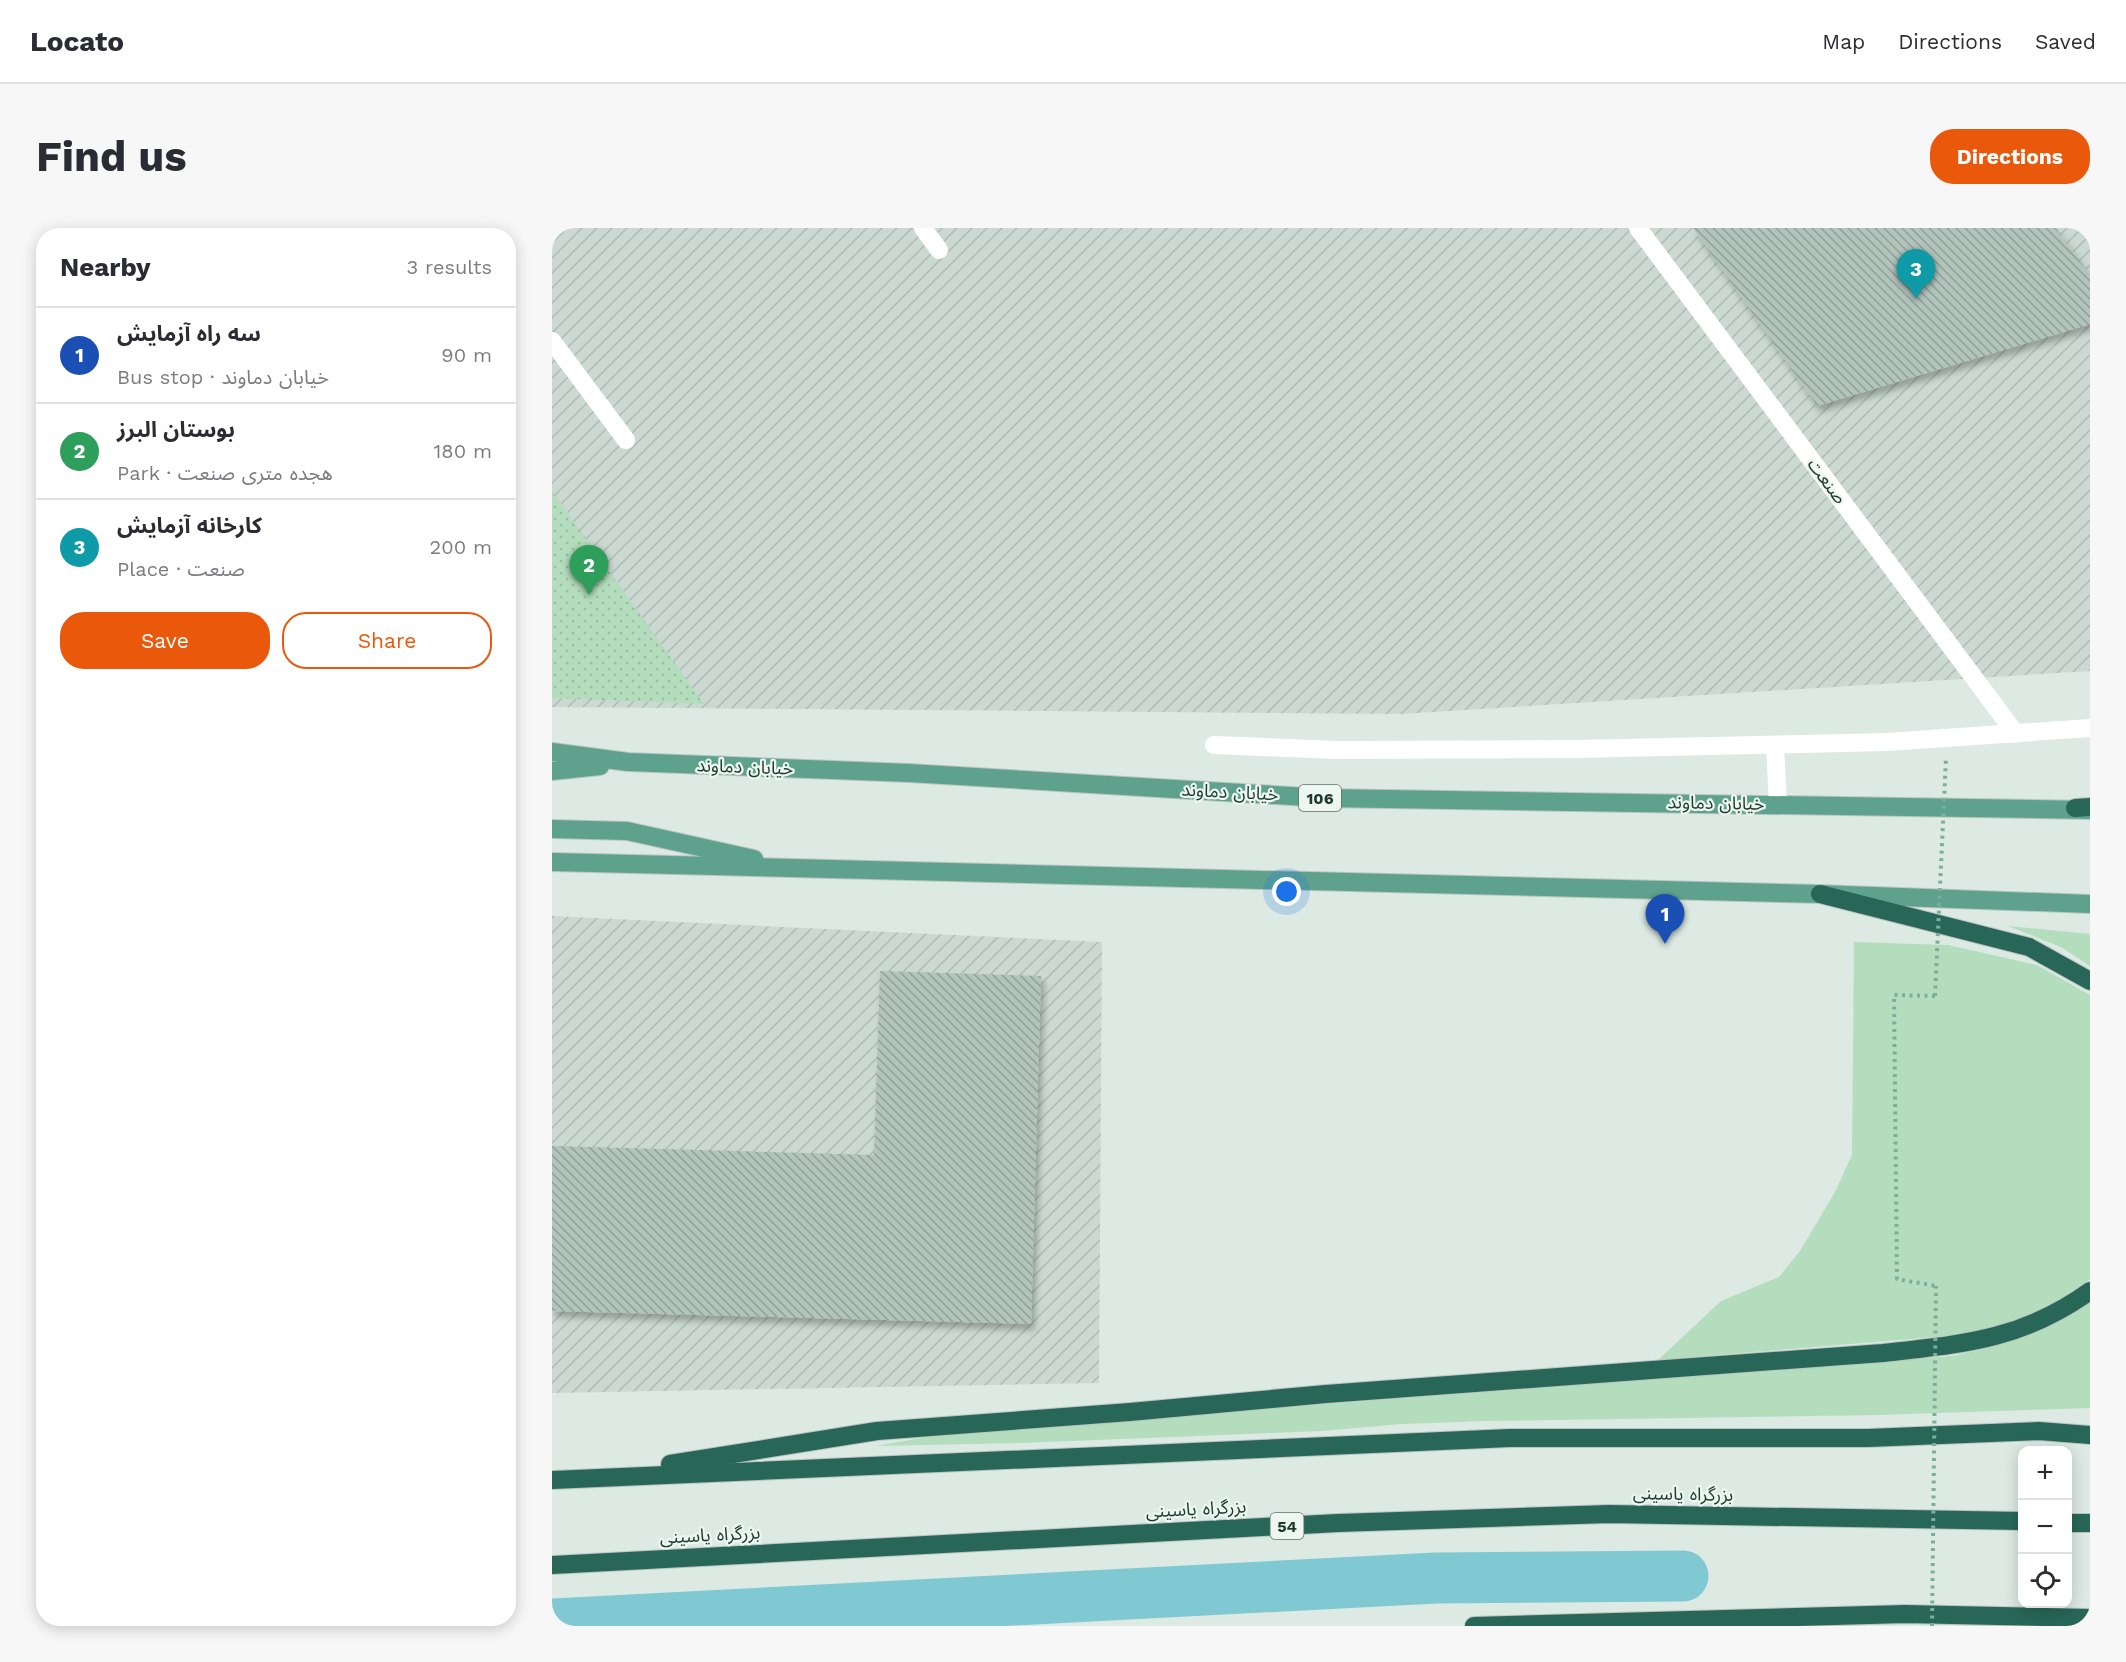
<!DOCTYPE html>
<meta charset="utf-8">
<style>
body{margin:0;font-family:"Work Sans","Noto Sans Arabic",sans-serif;background:#f7f7f7;color:#2b2b33}
.controls{position:absolute;right:18px;bottom:18px;display:grid;overflow:hidden;border-radius:12px;box-shadow:0 3px 15px #0003}
.controls button{width:54px;height:54px;display:grid;place-items:center;padding:0;border:0;border-bottom:2px solid #e1e1e2;background:#fff;color:#2b2b33;font:30px sans-serif}
.you{position:absolute;left:735px;top:664px;width:21px;height:21px;margin:-15px;border:4px solid #fff;border-radius:50%;background:#1a73e8;box-shadow:0 0 0 9px #1a73e833}
.badge{display:grid;place-items:center;width:39px;height:39px;border-radius:50%;background:#ea580c;color:#fff;font-size:20px;font-weight:700}
.pin{position:absolute;translate:-50% -50px;filter:drop-shadow(0 2px 3px #0008)}
.pin::after{content:'';position:absolute;top:32px;width:21px;height:18px;background:inherit;clip-path:polygon(0 0,100% 0,50% 100%)}
.list{margin:0;padding:0;list-style:none}
h2{display:flex;justify-content:space-between;align-items:center;height:78px;margin:0;padding:0 24px;font-size:26px}
h2 small{font-size:20px;font-weight:400;color:#7c7c81}
.list li{display:grid;grid-template-columns:39px 1fr auto;gap:18px;align-items:center;box-sizing:border-box;height:96px;padding:0 24px;border-top:2px solid #e1e1e2}
.list b{display:block;font-size:22px;white-space:nowrap}
.list p{margin:0;font-size:20px;white-space:nowrap;color:#7c7c81}
.list em{font-size:20px;font-style:normal;color:#7c7c81}
.actions{display:flex;gap:12px;padding:18px 24px}
.actions a{flex:1;padding:14px 0;border:2px solid #ea580c;border-radius:24px;text-align:center;font-size:21px;color:#ea580c}
.actions .main{background:#ea580c;color:#fff}
.icon{flex:none;width:33px;height:33px;fill:none;stroke:currentColor;stroke-width:2;stroke-linecap:round;stroke-linejoin:round}
.map{position:relative;flex:none;width:1538px;height:1398px;overflow:hidden;border-radius:24px}
header{display:flex;align-items:center;gap:36px;box-sizing:border-box;height:84px;padding:0 30px;background:#fff;border-bottom:2px solid #e1e1e2}
header strong{font-size:28px}
nav{display:flex;gap:33px;margin-inline-start:auto;font-size:21px}
.intro{display:flex;align-items:center;justify-content:space-between;box-sizing:border-box;height:144px;padding:0 36px}
h1{margin:0;font-size:42px}
.button{padding:15px 27px;border-radius:24px;background:#ea580c;color:#fff;font-size:21px;font-weight:700}
main{display:flex;gap:36px;padding:0 36px}
aside{flex:1;background:#fff;border-radius:24px;box-shadow:0 3px 15px #0003}
.map>svg:first-child{display:block}
.industrial{fill:url(#industrial-furrows)}
.grass{fill:url(#grass-dots)}
.garden{fill:#b3ddbd}
.lines{fill:none;stroke-linecap:round;stroke-linejoin:round}
.river{stroke:#80c9d3;stroke-width:51}
.building{fill:url(#building-back-hatch);filter:url(#shadow)}
.major-casing{stroke:#bcc4c1;stroke-width:20}
.highway-casing{stroke:#bcc4c1;stroke-width:20}
.path{stroke:#7baf9d;stroke-width:4;stroke-dasharray:3 4.5;stroke-linecap:butt}
.minor{stroke:#fff;stroke-width:18}
.major{stroke:#5ea28e;stroke-width:18}
.highway{stroke:#286758;stroke-width:18}
.path-bridge{stroke:#7baf9d;stroke-width:4;stroke-dasharray:3 4.5;stroke-linecap:butt}
.labels{text-anchor:middle;stroke-width:4.5;stroke-linejoin:round;paint-order:stroke}
.shield{fill:#edf6f1;stroke:#5c726b;stroke-width:1.5}
.shield-label{font-size:16px;font-weight:bold;fill:#1e3931}
.street-label{font-size:18px;fill:#1e3931;stroke:#edf6f1}
</style>
<header>
<strong>Locato</strong>
<nav><a>Map</a><a>Directions</a><a>Saved</a></nav>
</header>
<div class="intro"><h1>Find us</h1><a class="button">Directions</a></div>
<main>
<aside>
<h2>Nearby<small>3 results</small></h2>
<ul class="list">
<li><span class="badge" style="background:#1a4fb4">1</span><div><b>سه راه آزمایش</b><p>Bus stop · خیابان دماوند</p></div><em>90 m</em></li>
<li><span class="badge" style="background:#2e9e5b">2</span><div><b>بوستان البرز</b><p>Park · هجده متری صنعت</p></div><em>180 m</em></li>
<li><span class="badge" style="background:#0f9aa8">3</span><div><b>کارخانه آزمایش</b><p>Place · صنعت</p></div><em>200 m</em></li>
</ul>
<div class="actions"><a class="main">Save</a><a>Share</a></div>
</aside>
<div class="map">
<svg width="1538" height="1398" viewBox="0 0 1538 1398">
<defs>
<pattern id="industrial-furrows" width="10" height="10" patternUnits="userSpaceOnUse" patternTransform="scale(1.5)"><rect width="10" height="10" fill="#cbd9d2"/><path d="M-1 1l2-2M0 10L10 0M9 11l2-2" fill="none" stroke="#aebbb5"/></pattern>
<pattern id="grass-dots" width="8" height="8" patternUnits="userSpaceOnUse" patternTransform="scale(1.5)"><rect width="8" height="8" fill="#b3ddbd"/><path d="M2 2h.1M6 6h.1" fill="none" stroke="#9abea3" stroke-width="1.8" stroke-linecap="round"/></pattern>
<pattern id="building-back-hatch" width="6" height="6" patternUnits="userSpaceOnUse" patternTransform="scale(1.5)"><rect width="6" height="6" fill="#b2c4bc"/><path d="M-1 5l2 2M0 0l6 6M5-1l2 2" fill="none" stroke="#90a099"/></pattern>
<filter id="shadow"><feDropShadow dx="3.5" dy="6" stdDeviation="3" flood-color="#0004"/></filter>
</defs>
<rect width="100%" height="100%" fill="#dceae3"/>
<g class="industrial">
<polygon points="0,0 1538,0 1538,443 849,486 0,479"/>
<polygon points="0,688 550,714 547,1155 0,1165"/>
</g>
<polygon class="grass" points="0,263 152,476 0,470"/>
<g class="garden">
<polygon points="1456,698 1538,706 1538,738 1509,719"/>
<polygon points="1302,714 1396,717 1485,737 1538,767 1538,1051 1508,1073 1464,1095 1407,1107 1106,1132 1169,1073 1227,1049 1248,1023 1283,964 1300,927"/>
<path d="M 1538,1073 L 1538,1180 L 1326,1187 L 934,1193 L 850,1196 L 770,1203 L 469,1215 L 324,1218 L 398,1205 L 1401,1128 C 1449,1117 1499,1105 1538,1073 Z"/>
</g>
<g class="lines">
<polyline class="river" points="0,1396 884,1350 1131,1348"/>
</g>
<g class="building">
<polygon points="1141,0 1504,0 1538,47 1538,96 1265,178"/>
<polygon points="328,743 489,748 479,1096 0,1083 0,918 322,927"/>
</g>
<g class="lines">
<defs>
<g id="major">
<polyline points="0,524 76,534 357,545 772,570 1538,582"/>
<polyline points="0,543 48,538"/>
<polyline points="0,601 75,603 202,631"/>
<polyline points="0,634 1268,666 1538,676"/>
</g>
<g id="highway">
<polyline points="1523,580 1538,579"/>
<polyline points="1268,666 1477,719 1538,753"/>
<path d="M 118,1236 L 325,1203 L 578,1184 L 774,1166 L 1331,1125 C 1411,1116 1470,1112 1538,1063"/>
<polyline points="0,1252 958,1210 1316,1210 1487,1203 1538,1207"/>
<polyline points="1516,1295 1538,1295"/>
<polyline points="0,1337 786,1295 1057,1286 1470,1293"/>
<polyline points="922,1398 1353,1386 1538,1390"/>
</g>
</defs>
<use href="#major" class="major-casing"/>
<use href="#highway" class="highway-casing"/>
<polyline class="path" points="1383,768 1342,767 1345,1051 1384,1058"/>
<g class="minor">
<polyline points="371,0 387,22"/>
<polyline points="1086,0 1464,506"/>
<polyline points="0,113 74,212"/>
<polyline points="662,517 784,522 1024,521 1335,514 1538,500"/>
<polyline points="1223,517 1226,576"/>
</g>
<use href="#major" class="major"/>
<use href="#highway" class="highway"/>
<g class="path-bridge">
<polyline points="1383,768 1394,529"/>
<polyline points="1380,1398 1384,1058"/>
</g>
</g>
<g class="labels">
<g class="shield">
<rect x="747" y="557" width="42" height="26" rx="4.5"/>
<rect x="718.5" y="1285" width="33" height="26" rx="4.5"/>
</g>
<g class="shield-label">
<text x="768" y="576">106</text>
<text x="735" y="1304">54</text>
</g>
<g class="street-label">
<text transform="translate(1275 253) rotate(53)" y="6">صنعت</text>
<text transform="translate(193 539) rotate(2)" y="6">خیابان دماوند</text>
<text transform="translate(678 564) rotate(3)" y="6">خیابان دماوند</text>
<text transform="translate(1164 575) rotate(1)" y="6">خیابان دماوند</text>
<text transform="translate(1131 1266) rotate(1)" y="6">بزرگراه یاسینی</text>
<text transform="translate(644 1281) rotate(-3)" y="6">بزرگراه یاسینی</text>
<text transform="translate(158 1307) rotate(-3)" y="6">بزرگراه یاسینی</text>
</g>
</g>
</svg>
<div class="controls">
<button>+</button>
<button>−</button>
<button><svg class="icon" aria-label="locate" viewBox="0 0 24 24"><circle cx="12" cy="12" r="6"/><path d="M12 2v4M12 18v4M2 12h4M18 12h4"/></svg></button>
</div>
<div class="you"></div>
<div class="pin badge" style="left:1113px;top:716px;background:#1a4fb4">1</div>
<div class="pin badge" style="left:37px;top:367px;background:#2e9e5b">2</div>
<div class="pin badge" style="left:1364px;top:71px;background:#0f9aa8">3</div>
</div>
</main>
